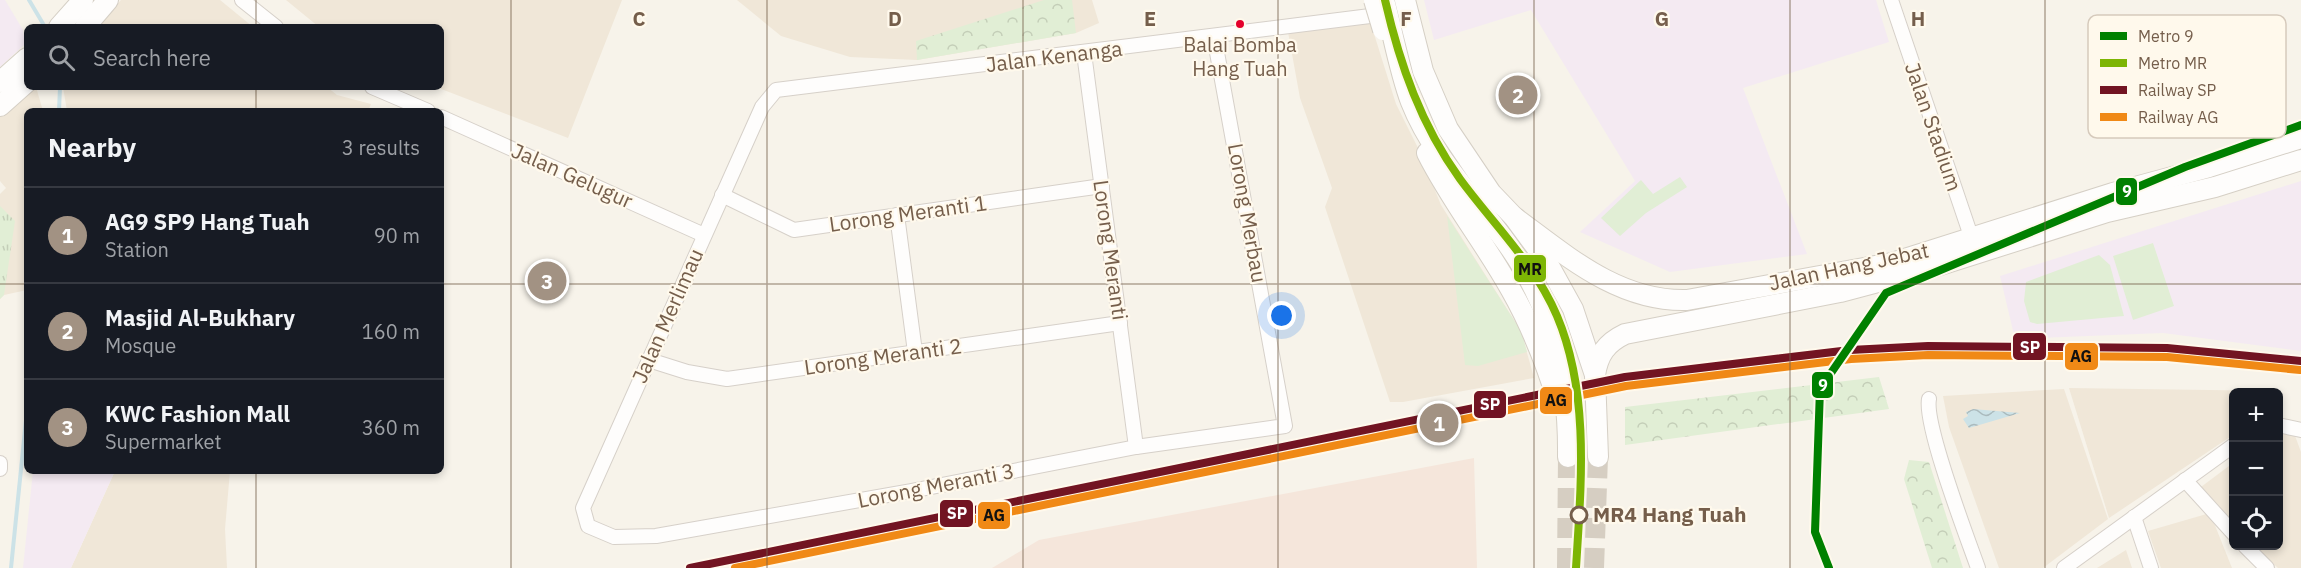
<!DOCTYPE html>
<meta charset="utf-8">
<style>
body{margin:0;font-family:"IBM Plex Sans",sans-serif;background:#242831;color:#f1f3f6}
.controls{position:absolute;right:18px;bottom:18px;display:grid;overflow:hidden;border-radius:9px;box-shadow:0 3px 9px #0003}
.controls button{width:54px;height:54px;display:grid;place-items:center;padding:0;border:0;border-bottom:2px solid #363941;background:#171b24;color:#f1f3f6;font:30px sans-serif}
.you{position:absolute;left:1282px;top:316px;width:21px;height:21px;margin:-15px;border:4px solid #fff;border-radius:50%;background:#1a73e8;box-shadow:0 0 0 9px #1a73e833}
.badge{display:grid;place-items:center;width:39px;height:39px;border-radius:50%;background:#a29283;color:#fff;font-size:20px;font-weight:700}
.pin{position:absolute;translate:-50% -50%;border:3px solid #fff;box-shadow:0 2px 6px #0006}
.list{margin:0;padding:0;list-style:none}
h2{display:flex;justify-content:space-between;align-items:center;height:78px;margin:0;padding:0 24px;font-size:26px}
h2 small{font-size:20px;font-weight:400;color:#9ea1a6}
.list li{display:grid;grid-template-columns:39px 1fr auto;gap:18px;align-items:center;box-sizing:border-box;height:96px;padding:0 24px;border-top:2px solid #363941}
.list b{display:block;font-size:22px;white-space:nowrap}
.list p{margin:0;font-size:20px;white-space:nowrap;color:#9ea1a6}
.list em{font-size:20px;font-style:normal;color:#9ea1a6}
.icon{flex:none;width:33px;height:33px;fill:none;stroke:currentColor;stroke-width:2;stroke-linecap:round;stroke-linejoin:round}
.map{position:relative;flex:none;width:2301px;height:568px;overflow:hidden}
.search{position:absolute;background:#171b24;box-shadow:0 3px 9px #0003;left:24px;top:24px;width:420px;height:66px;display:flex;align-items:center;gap:15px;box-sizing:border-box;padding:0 21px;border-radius:9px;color:#9ea1a6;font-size:22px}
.panel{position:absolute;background:#171b24;box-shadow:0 3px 9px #0003;left:24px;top:108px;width:420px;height:366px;border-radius:9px}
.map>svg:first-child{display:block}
.residential{fill:#f0e7d8}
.commercial{fill:#f5e6db}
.education{fill:#f4eaf2}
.grass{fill:url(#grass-tufts)}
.forest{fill:url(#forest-crowns)}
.green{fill:#e1eed5}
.water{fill:url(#water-waves)}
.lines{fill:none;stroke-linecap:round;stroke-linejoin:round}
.stream{stroke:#cce2e7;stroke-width:4}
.secondary-tunnel{stroke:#d6cec2;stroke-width:20;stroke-dasharray:20 10;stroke-linecap:butt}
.street-casing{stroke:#d6d0c9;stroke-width:16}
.secondary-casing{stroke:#d5cfc5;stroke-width:22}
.street{stroke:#fefdfc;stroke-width:14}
.secondary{stroke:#fefdfc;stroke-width:20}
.secondary-bridge-casing{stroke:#d5cfc5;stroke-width:22;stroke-linecap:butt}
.secondary-bridge{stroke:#fefdfc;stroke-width:20}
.rail-1-casing{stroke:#fff9ec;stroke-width:12}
.rail-2-casing{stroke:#fff9ec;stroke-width:12}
.rail-1{stroke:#721422;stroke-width:8}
.rail-2{stroke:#f08916;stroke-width:8}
.metro-1-casing{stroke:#fff9ec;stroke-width:12}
.metro-2-casing{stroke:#fff9ec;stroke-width:12}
.metro-1{stroke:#008000;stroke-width:8}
.metro-2{stroke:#7db504;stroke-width:8}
.grid{fill:none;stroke:#755e4b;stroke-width:1.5;stroke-opacity:0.55}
.bus-dot{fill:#e4002b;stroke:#fff9ec;stroke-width:2}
.stop-dot{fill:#fff9ec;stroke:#755e4b;stroke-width:3}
.labels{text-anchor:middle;stroke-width:4.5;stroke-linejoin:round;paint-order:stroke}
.bus-label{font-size:20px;fill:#755e4b;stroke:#fff9ec}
.street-label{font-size:21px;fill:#755e4b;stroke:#fff9ec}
.stop-label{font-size:21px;font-weight:bold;fill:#755e4b;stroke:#fff9ec;text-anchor:start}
.key{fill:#fff9ec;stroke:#d6cabc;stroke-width:1.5}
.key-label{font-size:16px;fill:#755e4b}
.grid-label{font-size:20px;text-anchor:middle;font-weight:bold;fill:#755e4b;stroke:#fff9ec;stroke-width:4.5;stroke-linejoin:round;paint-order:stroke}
.line-badge{stroke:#fff9ec;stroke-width:2}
.badge-label{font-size:16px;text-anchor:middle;font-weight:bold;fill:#fff}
.pale-badge-label{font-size:16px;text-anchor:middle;font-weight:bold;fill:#111}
</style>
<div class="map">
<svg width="2301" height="568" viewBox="0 0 2301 568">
<defs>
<pattern id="grass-tufts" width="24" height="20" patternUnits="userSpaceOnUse" patternTransform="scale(1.5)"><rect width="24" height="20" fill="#e1eed5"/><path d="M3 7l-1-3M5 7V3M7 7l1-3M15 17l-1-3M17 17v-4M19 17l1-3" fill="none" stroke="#c4ceb8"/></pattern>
<pattern id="forest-crowns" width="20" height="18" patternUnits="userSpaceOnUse" patternTransform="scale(1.5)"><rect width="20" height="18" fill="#e1eed5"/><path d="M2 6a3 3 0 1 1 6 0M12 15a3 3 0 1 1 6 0" fill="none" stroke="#c4ceb8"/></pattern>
<pattern id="water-waves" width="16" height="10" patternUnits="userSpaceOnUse" patternTransform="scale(1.5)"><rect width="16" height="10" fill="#cce2e7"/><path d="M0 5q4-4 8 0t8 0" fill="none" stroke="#aababd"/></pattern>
</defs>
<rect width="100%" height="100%" fill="#f7f3ea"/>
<g class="residential">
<polygon points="121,0 220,0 253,27 98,27"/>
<polygon points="286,0 622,0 568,138 436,87 441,87 441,27 319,27"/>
<polygon points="737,0 1092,0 1099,23 1076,33 917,60 850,57 781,36"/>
<polygon points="1370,21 1396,104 1417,146 1441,205 1521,331 1534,378 1403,402 1390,402 1325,207 1332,188 1300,98 1288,32"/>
<polygon points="33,87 36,87 43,111 27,111 27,290 4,295 0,299 0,194 6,188 0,181 0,117"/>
<polygon points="63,87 327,87 337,95 371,104 368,111 67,111"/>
<polygon points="2069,388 2280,391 2282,403 2279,405 2278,392 2234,392 2233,435 2109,518"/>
<polygon points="2064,389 2108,519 2043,568 1999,568 1949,427 1943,396"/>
<polygon points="2279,433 2294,433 2301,452 2301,568 2278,568 2254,546 2278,546"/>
<polygon points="2233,463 2233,526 2201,487"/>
<polygon points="115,471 230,471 225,529 227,568 71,568"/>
<polygon points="2210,513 2232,568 2161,568 2148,531"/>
<polygon points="2126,550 2132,568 2097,568"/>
</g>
<polygon class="commercial" points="1474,458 1477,568 992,568 1039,540"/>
<g class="education">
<polygon points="0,0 5,0 23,30 25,44 0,67"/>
<polygon points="1424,0 1876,0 1889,42 1743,88 1807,254 1670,272 1580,232 1635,181 1531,10 1434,40"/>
<polygon points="2301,181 2301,351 2163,333 2015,339 2000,276"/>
<polygon points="33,471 115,471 71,568 23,568"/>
</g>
<polygon class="grass" points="0,206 15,221 4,295 0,299"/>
<g class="forest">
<polygon points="1044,0 1072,0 1076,33 917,60 916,41"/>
<polygon points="1879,377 1889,409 1625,445 1625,407"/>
<polygon points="1909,460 1929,462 1963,568 1932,568 1904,479"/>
</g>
<g class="green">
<polygon points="1680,177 1687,187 1646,213 1620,236 1601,218 1641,180 1653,194"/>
<polygon points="1447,216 1521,331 1527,352 1478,366 1465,365"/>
<polygon points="2153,243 2174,306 2133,320 2113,256"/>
<polygon points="2099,255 2110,265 2124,316 2037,324 2030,322 2024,301 2026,282"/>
</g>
<polygon class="water" points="1973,409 2020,413 1969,428 1963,419 1968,416 1966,412"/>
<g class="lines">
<g class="stream">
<polyline points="29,0 45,27"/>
<polyline points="59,111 60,87"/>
<polyline points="11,568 27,410"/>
</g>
<g class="secondary-tunnel">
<polyline points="1567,568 1568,457"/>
<polyline points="1594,568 1598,457"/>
</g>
<defs>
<g id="street">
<polyline points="242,0 276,27"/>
<polyline points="1891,0 1974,245"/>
<polyline points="1214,36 1285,426 1136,447 911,491 656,536 614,537 588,526 583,508 762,107 776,90 1386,14"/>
<polyline points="1084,53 1136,447"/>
<polyline points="372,87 428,111"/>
<polyline points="441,117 704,235"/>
<polyline points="722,195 794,230 1102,186"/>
<polyline points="897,215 915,352"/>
<polyline points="649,360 687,372 727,379 1120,323"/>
<path d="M 1929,399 C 1924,425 1967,537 1978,568"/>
<polyline points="2278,425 2301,430"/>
<polyline points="0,463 0,469"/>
<polyline points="2185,480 2234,534"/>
<polyline points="2134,517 2151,568"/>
<polyline points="2245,546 2267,568"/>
<polyline points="2064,568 2234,445"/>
</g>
<g id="secondary">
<path d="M 1384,0 C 1393,33 1399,70 1411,102 C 1431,153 1471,195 1503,238 C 1552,303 1569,377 1568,457"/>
<polyline points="1405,0 1423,71 1448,129 1491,193 1514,217 1547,262 1573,309 1595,375 1598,457"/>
<polyline points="59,27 83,0"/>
<polyline points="85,27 108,0"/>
<polyline points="0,82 27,58"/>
<polyline points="0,106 27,82"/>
<path d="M 1427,153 C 1451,201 1485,243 1511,290 C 1531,325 1547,366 1559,405"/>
<path d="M 1514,217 C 1566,255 1618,302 1687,300 L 1892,263 L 2113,193 L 2209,167 L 2301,138"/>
<path d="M 1595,375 C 1598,355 1606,343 1625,334 L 1840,292 L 1934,267 L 2107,212 L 2215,187 L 2301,160"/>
</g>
</defs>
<use href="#street" class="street-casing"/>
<use href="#secondary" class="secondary-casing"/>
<use href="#street" class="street"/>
<use href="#secondary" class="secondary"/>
<defs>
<polyline id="secondary-bridge" points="1374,0 1383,30"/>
</defs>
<use href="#secondary-bridge" class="secondary-bridge-casing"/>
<use href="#secondary-bridge" class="secondary-bridge"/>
<defs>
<polyline id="rail-1" points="690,568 1625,377 1850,350 1928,346 2167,348 2301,361"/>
<polyline id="rail-2" points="735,568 1626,386 1851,359 1928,355 2167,357 2300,370"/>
</defs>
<use href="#rail-1" class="rail-1-casing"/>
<use href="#rail-2" class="rail-2-casing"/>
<use href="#rail-1" class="rail-1"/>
<use href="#rail-2" class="rail-2"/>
<defs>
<polyline id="metro-1" points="1829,568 1815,532 1820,389 1886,293 2185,167 2301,125"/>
<path id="metro-2" d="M 1385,0 C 1400,65 1421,125 1460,179 C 1493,224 1535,264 1557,316 C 1590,394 1581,485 1576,568"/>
</defs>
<use href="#metro-1" class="metro-1-casing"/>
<use href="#metro-2" class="metro-2-casing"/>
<use href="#metro-1" class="metro-1"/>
<use href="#metro-2" class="metro-2"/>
</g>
<path class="grid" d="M 256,0 L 256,27M 511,0 L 511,568M 767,0 L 767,568M 1023,0 L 1023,568M 1278,0 L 1278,568M 1534,0 L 1534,568M 1790,0 L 1790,568M 2045,0 L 2045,568M 256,87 L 256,111M 0,284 L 27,284M 441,284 L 2301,284M 256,471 L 256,568"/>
<circle class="bus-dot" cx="1240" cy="24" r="5"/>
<circle class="stop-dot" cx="1579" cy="515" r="8"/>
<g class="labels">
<g class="bus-label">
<text x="1240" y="52">Balai Bomba<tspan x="1240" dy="24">Hang Tuah</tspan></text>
</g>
<g class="street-label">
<text transform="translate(1054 57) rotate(-7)" y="7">Jalan Kenanga</text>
<text transform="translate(1933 127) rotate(71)" y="7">Jalan Stadium</text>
<text transform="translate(572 176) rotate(24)" y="7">Jalan Gelugur</text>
<text transform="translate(1247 213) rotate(80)" y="7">Lorong Merbau</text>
<text transform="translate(908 214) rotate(-8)" y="7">Lorong Meranti 1</text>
<text transform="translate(1110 250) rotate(82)" y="7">Lorong Meranti</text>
<text transform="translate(1849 267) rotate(-12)" y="7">Jalan Hang Jebat</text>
<text transform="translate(668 316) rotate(-66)" y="7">Jalan Merlimau</text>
<text transform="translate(883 357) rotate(-8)" y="7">Lorong Meranti 2</text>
<text transform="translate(936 486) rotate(-11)" y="7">Lorong Meranti 3</text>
</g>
<g class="stop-label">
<text x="1593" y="522">MR4 Hang Tuah</text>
</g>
</g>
<rect x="2088" y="15" width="198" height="123" rx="9" class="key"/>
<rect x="2100" y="32" width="27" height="8" fill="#008000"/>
<rect x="2100" y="59" width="27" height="8" fill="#7db504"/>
<rect x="2100" y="86" width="27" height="8" fill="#721422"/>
<rect x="2100" y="113" width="27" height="8" fill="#f08916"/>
<g class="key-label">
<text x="2138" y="42">Metro 9</text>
<text x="2138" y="69">Metro MR</text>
<text x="2138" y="96">Railway SP</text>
<text x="2138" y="123">Railway AG</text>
</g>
<g class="grid-label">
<text x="639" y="26">C</text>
<text x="895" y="26">D</text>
<text x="1150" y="26">E</text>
<text x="1406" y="26">F</text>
<text x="1662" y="26">G</text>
<text x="1918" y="26">H</text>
</g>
<g class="line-badge">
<rect x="2115" y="177" width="23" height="29" rx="6" fill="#008000"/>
<rect x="1513" y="254" width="34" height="29" rx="6" fill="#7db504"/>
<rect x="2012" y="332" width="35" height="29" rx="6" fill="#721422"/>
<rect x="2064" y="342" width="35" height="29" rx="6" fill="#f08916"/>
<rect x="1811" y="371" width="23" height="28" rx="6" fill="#008000"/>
<rect x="1539" y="386" width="34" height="29" rx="6" fill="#f08916"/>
<rect x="1473" y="390" width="34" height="29" rx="6" fill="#721422"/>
<rect x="939" y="499" width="35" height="29" rx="6" fill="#721422"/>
<rect x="977" y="501" width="34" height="29" rx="6" fill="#f08916"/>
</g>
<g class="badge-label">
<text x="2127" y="197">9</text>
<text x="2030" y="353">SP</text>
<text x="1823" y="391">9</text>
<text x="1490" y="410">SP</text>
<text x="957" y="519">SP</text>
</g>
<g class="pale-badge-label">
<text x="1530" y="275">MR</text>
<text x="2081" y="362">AG</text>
<text x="1556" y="406">AG</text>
<text x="994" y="521">AG</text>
</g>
</svg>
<div class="controls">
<button>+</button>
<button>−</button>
<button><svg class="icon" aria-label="locate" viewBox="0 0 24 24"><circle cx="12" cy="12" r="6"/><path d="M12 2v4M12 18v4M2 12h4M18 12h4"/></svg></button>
</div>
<div class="you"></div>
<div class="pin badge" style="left:1439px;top:423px">1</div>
<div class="pin badge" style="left:1518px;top:95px">2</div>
<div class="pin badge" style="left:547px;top:281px">3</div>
<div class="search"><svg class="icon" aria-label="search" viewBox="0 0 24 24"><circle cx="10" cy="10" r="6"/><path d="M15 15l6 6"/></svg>Search here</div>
<section class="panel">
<h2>Nearby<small>3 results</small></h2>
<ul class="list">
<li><span class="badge">1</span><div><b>AG9 SP9 Hang Tuah</b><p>Station</p></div><em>90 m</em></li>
<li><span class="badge">2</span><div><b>Masjid Al-Bukhary</b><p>Mosque</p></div><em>160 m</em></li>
<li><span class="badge">3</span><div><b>KWC Fashion Mall</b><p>Supermarket</p></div><em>360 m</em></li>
</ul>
</section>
</div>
